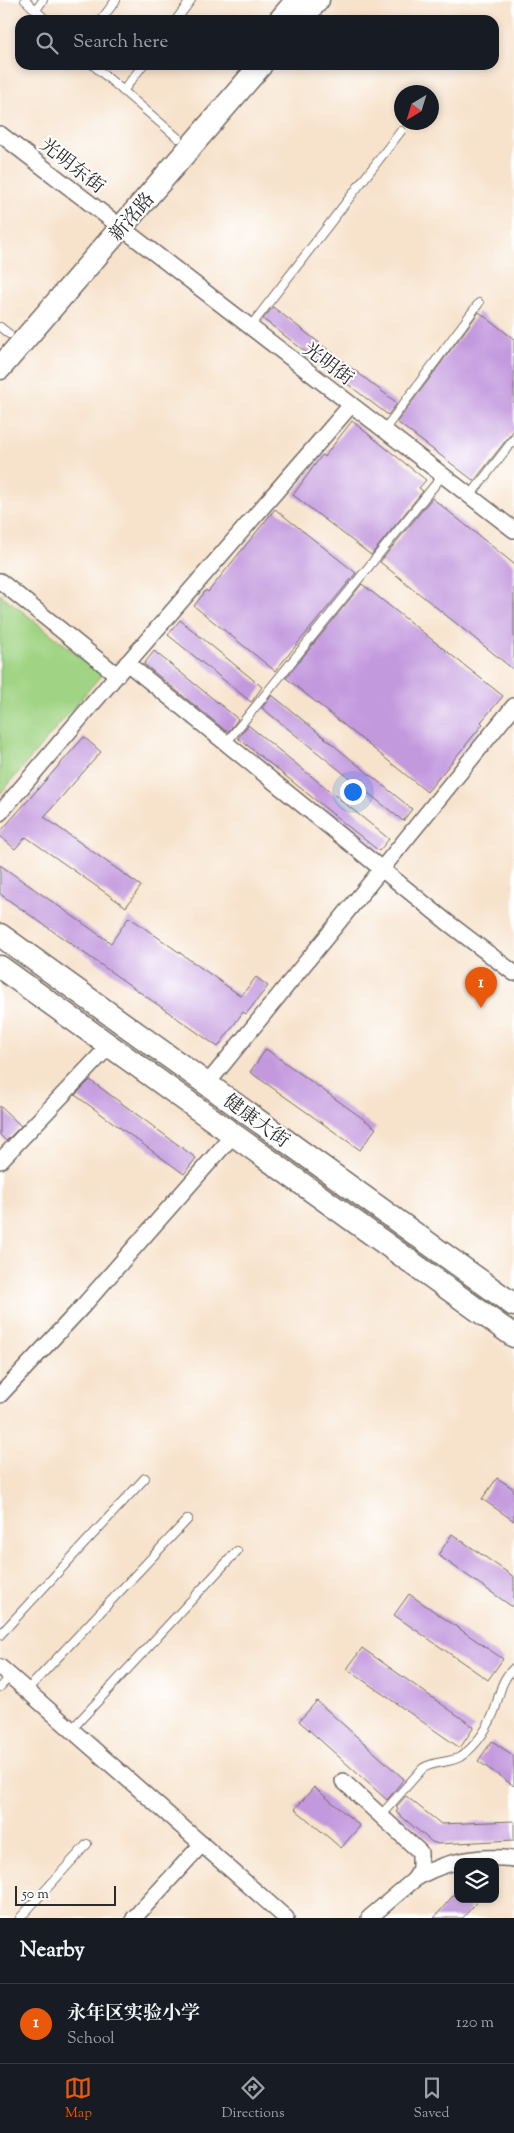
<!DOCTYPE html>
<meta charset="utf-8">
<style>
body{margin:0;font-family:"Sorts Mill Goudy","Noto Serif SC",serif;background:#20242c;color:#f1f3f6}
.controls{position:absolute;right:15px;bottom:15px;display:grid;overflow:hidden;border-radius:10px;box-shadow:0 2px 8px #0003}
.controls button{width:45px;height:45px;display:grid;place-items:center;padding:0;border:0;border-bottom:1px solid #363941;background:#171b24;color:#f1f3f6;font:25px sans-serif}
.compass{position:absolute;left:394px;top:85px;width:45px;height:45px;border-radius:50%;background:#171b24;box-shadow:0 2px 8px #0003;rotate:218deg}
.scale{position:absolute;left:15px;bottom:12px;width:101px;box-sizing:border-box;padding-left:5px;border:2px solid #2b2b2b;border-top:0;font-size:14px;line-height:18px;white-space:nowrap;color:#2b2b2b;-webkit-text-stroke:4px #fff;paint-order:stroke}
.you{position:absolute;left:352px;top:791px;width:18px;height:18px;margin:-12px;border:4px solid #fff;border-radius:50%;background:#1a73e8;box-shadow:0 0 0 8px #1a73e833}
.badge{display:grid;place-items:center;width:32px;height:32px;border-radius:50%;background:#ea580c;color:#fff;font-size:16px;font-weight:700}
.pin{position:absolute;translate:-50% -41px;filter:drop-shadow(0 1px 2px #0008)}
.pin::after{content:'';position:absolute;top:26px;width:18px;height:15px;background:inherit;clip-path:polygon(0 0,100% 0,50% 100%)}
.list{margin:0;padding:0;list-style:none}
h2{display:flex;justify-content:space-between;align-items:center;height:65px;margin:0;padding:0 20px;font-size:21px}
h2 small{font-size:16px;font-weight:400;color:#9ea1a6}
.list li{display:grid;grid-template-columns:32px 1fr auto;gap:15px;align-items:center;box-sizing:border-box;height:80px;padding:0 20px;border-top:1px solid #363941}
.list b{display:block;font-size:19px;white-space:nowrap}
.list p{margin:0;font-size:16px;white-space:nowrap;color:#9ea1a6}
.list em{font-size:16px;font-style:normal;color:#9ea1a6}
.icon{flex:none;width:28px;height:28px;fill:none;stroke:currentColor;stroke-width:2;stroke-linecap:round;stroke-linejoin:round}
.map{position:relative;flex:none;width:514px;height:1918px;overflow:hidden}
.search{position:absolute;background:#171b24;box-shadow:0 2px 8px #0003;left:15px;right:15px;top:15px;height:55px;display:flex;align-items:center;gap:12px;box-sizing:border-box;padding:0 18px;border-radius:15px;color:#9ea1a6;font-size:19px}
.sheet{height:145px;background:#171b24}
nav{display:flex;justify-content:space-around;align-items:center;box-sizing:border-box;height:70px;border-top:1px solid #363941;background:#171b24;font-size:14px;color:#9ea1a6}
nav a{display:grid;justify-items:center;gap:2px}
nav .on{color:#ea580c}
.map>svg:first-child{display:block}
.green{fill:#a0d484;stroke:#668058}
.building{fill:#c399de}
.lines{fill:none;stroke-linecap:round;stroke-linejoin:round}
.lane-casing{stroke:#726b63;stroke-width:10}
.street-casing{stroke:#726b63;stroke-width:18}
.secondary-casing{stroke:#726b63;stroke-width:25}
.lane{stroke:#fff;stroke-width:8}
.street{stroke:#fff;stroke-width:15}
.secondary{stroke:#fff;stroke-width:22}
.labels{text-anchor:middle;stroke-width:4;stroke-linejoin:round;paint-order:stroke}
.street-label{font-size:19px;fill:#2b2b2b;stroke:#fff}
</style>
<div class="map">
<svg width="514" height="1918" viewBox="0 0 514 1918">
<rect width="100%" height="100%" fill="#fff"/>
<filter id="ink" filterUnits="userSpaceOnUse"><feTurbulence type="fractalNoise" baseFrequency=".02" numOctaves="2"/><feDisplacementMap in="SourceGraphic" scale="10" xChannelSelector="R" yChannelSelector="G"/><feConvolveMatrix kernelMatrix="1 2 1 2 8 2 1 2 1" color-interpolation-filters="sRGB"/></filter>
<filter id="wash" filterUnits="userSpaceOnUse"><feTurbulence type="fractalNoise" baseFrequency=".0096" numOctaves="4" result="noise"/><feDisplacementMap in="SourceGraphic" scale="20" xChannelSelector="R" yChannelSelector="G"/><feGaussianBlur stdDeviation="1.12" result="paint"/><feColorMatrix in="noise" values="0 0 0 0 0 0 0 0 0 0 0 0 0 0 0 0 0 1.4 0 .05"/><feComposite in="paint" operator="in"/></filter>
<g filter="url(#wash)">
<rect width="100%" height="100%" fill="#f7e2cb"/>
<polygon class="green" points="0,594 102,674 0,794"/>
<g id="blocks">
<g class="building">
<polygon points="273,307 397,403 388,415 263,319"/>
<polygon points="479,312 514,339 514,430 474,481 397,422"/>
<polygon points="352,421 426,480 419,488 423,491 371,555 293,495 322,455 324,457"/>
<polygon points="432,498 514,564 514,670 380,562"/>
<polygon points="275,509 356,573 275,671 194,606 206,590 208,592"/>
<polygon points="362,584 503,696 481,722 483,724 427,792 286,678"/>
<polygon points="180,620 262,687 253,700 251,702 168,635"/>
<polygon points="154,651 238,719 229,731 226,731 144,664"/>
<polygon points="272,695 412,809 403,821 262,708"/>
<polygon points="248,725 389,839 379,851 238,738"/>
<polygon points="84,737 101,752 44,817 141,886 126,907 26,837 15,849 0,836 0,832"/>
<polygon points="0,865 111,943 129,917 241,996 256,977 268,986 246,1014 243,1012 218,1047 0,894"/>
<polygon points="266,1049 376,1128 360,1150 250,1072"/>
<polygon points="90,1080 196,1158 184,1174 75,1095"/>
<polygon points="0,1106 21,1126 6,1141 0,1135"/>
<polygon points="497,1478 514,1489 514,1521 482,1499"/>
<polygon points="452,1534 514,1577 514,1608 438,1555"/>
<polygon points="409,1594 503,1659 488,1680 394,1615"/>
<polygon points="362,1648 474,1727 460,1748 347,1669"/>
<polygon points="317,1701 404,1779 387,1800 299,1721"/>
<polygon points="492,1741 514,1756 514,1786 478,1761"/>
<polygon points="314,1787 360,1826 341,1848 295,1809"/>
<polygon points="406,1796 441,1824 514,1821 514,1840 438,1844 432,1842 396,1812 398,1809 396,1807"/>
<polygon points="458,1890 458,1899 479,1899 463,1918 434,1918"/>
</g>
</g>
</g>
<g filter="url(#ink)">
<use href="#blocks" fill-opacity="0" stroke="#726b63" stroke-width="1"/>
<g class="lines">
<defs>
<g id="lane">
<polyline points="25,0 46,20"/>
<polyline points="36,10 43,0"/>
<polyline points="101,20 116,0"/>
<polyline points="176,20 191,0"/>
<polyline points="93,65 178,138"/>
<polyline points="123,91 143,65"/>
<polyline points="0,327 9,334"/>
<polyline points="250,327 401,131"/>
<polyline points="384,430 479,303"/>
<polyline points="470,496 514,439"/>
<polyline points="226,743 443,475"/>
<polyline points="0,1635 145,1478"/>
<polyline points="0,1687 10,1676"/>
<polyline points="27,1690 188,1519"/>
<polyline points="72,1729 237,1551"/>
<path d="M 381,1815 L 423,1768 C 434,1761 450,1763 460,1757 C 477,1746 490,1725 496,1706 C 500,1691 502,1679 514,1668"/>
<polyline points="20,1918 87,1844"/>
</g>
<g id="street">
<polyline points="0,134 514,530"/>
<polyline points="0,581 117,675"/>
<polyline points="127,663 447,922 514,973"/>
<polyline points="0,813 117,675 351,405"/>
<polyline points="207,1084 514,706"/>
<polyline points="0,1161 110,1045"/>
<polyline points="0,1395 83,1306 234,1134"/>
<polyline points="0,1667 286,1918"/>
<polyline points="343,1781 420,1852 420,1868 415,1879 369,1918"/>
<path d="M 415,1879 C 446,1860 478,1855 514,1859"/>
<polyline points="134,1918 202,1844"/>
</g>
<g id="secondary">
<polyline points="280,20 297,0"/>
<polyline points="300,20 318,0"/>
<polyline points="0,368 261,65"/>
<polyline points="0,935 514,1305"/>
<polyline points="0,967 514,1336"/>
</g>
</defs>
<use href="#lane" class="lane-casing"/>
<use href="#street" class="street-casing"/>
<use href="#secondary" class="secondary-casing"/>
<use href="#lane" class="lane"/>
<use href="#street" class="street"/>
<use href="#secondary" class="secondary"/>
</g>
</g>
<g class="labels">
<g class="street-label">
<text transform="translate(73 165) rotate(38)" y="7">光明东街</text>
<text transform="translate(131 216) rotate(-49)" y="7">新洺路</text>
<text transform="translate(329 363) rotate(37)" y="7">光明街</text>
<text transform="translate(257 1120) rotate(36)" y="7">健康大街</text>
</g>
</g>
</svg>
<div class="controls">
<button><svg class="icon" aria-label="layers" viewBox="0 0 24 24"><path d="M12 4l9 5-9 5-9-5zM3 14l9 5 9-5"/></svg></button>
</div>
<svg class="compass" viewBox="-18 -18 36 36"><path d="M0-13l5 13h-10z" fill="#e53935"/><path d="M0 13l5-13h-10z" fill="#9ea1a6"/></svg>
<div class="scale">50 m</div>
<div class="you"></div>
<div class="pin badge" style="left:481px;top:1008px">1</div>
<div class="search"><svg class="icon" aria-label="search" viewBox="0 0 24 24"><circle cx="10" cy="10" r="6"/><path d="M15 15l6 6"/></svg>Search here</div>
</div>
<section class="sheet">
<h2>Nearby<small></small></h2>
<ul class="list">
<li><span class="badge">1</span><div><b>永年区实验小学</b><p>School</p></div><em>120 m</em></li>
</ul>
</section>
<nav>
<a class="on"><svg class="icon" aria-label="map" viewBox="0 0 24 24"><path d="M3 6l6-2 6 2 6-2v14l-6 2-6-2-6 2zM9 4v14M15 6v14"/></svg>Map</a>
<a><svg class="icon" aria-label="directions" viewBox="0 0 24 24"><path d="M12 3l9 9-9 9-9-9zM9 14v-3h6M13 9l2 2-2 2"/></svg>Directions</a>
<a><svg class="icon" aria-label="saved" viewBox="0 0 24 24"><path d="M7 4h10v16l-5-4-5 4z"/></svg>Saved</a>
</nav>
